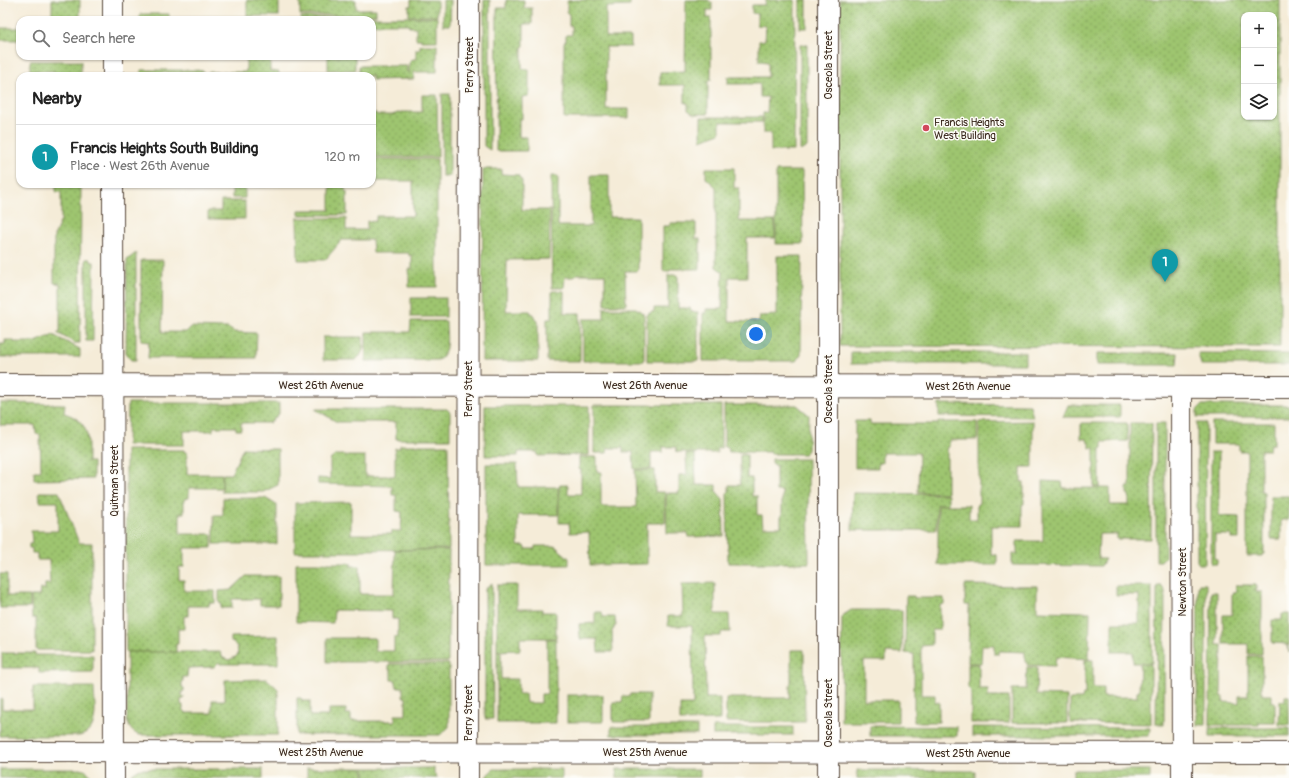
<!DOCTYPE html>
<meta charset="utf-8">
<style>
body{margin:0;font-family:Pangolin,sans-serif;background:#f6f6f6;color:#222}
.controls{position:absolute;right:12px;top:12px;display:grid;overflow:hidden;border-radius:8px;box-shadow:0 1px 3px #0004}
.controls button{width:36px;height:36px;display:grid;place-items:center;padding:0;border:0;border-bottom:1px solid #e0e0e0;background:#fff;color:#222;font:20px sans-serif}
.you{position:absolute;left:756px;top:334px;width:14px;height:14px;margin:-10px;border:3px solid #fff;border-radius:50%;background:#1a73e8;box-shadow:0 0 0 6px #1a73e833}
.badge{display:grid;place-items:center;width:26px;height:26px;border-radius:50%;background:#db2777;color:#fff;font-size:13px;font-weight:700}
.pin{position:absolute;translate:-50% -33px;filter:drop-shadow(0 1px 2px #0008)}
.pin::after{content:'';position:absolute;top:21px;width:14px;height:12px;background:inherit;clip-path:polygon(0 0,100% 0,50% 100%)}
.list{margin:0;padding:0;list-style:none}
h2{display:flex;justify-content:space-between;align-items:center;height:52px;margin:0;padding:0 16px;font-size:17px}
h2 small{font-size:13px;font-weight:400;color:#767676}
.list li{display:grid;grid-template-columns:26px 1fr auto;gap:12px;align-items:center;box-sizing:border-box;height:64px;padding:0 16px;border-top:1px solid #e0e0e0}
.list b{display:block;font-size:15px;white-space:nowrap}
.list p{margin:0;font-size:13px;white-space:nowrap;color:#767676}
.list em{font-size:13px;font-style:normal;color:#767676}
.icon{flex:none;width:22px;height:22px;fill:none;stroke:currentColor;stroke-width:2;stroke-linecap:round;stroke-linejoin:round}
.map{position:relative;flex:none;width:1289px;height:778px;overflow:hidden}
.search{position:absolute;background:#fff;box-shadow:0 1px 3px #0004;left:16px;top:16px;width:360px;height:44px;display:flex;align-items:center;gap:10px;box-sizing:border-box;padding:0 14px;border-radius:12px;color:#767676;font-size:15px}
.panel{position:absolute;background:#fff;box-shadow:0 1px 3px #0004;left:16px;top:72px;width:360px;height:116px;border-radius:12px}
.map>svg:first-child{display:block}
.grass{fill:url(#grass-dots);stroke:#6c7847;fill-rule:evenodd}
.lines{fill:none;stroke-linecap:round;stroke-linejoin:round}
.street-casing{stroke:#57473a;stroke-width:22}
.secondary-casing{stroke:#57473a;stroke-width:24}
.street{stroke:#fff;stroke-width:20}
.secondary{stroke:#fff;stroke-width:22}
.poi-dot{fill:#d1495b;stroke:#fdfcf7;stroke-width:1.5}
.labels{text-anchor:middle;stroke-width:3;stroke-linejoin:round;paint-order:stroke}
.street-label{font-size:11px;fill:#3b2a1e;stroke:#fdfcf7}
.poi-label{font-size:11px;fill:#3b2a1e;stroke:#fdfcf7;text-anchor:start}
</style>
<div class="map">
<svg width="1289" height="778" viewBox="0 0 1289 778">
<defs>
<pattern id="grass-dots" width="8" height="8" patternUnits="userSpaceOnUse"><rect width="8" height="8" fill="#9ec570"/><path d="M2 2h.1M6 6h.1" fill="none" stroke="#82a05b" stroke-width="1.8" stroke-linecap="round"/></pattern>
</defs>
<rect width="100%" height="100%" fill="#fdfcf7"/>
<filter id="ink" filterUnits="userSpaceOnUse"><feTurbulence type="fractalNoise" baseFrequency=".025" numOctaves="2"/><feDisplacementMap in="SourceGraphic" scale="8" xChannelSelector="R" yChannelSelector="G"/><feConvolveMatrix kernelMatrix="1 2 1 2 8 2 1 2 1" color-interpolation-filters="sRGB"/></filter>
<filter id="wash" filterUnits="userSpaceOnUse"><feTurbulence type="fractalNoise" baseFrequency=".012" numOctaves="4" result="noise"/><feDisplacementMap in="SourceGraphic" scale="16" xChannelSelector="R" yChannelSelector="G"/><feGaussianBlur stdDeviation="0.9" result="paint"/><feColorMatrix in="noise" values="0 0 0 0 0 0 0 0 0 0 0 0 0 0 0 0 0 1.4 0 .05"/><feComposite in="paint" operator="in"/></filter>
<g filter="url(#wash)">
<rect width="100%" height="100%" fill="#f5ecd8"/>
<g class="grass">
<rect x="52" y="0" width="28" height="20"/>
<rect x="247" y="0" width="32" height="16"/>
<polygon points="300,0 356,0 356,9 376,9 376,15 300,15"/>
<polygon points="411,0 437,0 437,16 409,16 409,6 411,6"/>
<polygon points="443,0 451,0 450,25 443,25"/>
<polygon points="484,0 490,0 490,150 484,146"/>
<polygon points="506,0 524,0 524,8 532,8 532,24 524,24 524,46 522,47 522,69 529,69 529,96 522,97 522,119 519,119 519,137 527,137 527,151 496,151 497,8 506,8"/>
<polygon points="576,0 630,0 630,6 606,7 606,37 631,37 631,47 606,47 606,109 629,109 629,118 564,118 564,42 566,41 566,35 572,35 572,26 569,26 569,14 567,13 567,1"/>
<polygon points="686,0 709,0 709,2 712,2 712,10 707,10 707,18 711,18 711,80 708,81 708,114 694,114 688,110 688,103 685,103 685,85 660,85 660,72 685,71"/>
<polygon points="766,0 795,0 794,151 771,151 771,133 763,133 763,113 767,113 768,97 760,97 760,84 728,84 728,77 768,77 768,62 759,61 759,41 765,40 766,26 757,25 757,14 752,13 752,5 765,5"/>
<rect x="800" y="0" width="7" height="28"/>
<path d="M 840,0 L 1280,0 L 1280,347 L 840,346 ZM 1244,15 L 1274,15 L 1274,117 L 1244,117 Z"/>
<polygon points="140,14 169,14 169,19 140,20"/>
<polygon points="301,17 437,17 437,41 421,41 421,39 416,39 416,27 409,27 408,24 372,24 372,20 301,20"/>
<rect x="0" y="28" width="20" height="12"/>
<polygon points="420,45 437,45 437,72 414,72 414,79 372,80 372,76 359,76 359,66 407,66 407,72 410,72 409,72 409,63 413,59 416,59 416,49 420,49"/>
<polygon points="800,45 807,45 807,147 800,151"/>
<polygon points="246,56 270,56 270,71 279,72 279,76 209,76 209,72 246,72"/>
<rect x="328" y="56" width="27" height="14"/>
<polygon points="30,61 81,61 81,76 54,76 54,71 30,71"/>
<polygon points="141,70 196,70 203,71 203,73 160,73 160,76 141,76"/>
<rect x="442" y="94" width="8" height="82"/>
<polygon points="422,95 437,95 438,157 372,157 372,113 376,113 377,115 392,115 401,112 422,112"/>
<polygon points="701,117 762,117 762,122 720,122 720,133 701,140"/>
<polygon points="372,159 437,159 437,287 409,287 409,269 412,269 412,255 409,256 409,253 373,253 372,240 342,240 325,260 298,260 297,218 346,218 346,230 367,230 367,221 376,221 376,216 413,216 413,181 376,181 376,183 372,183"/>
<polygon points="706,168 734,168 734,188 739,188 739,221 775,221 775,238 747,238 747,277 729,277 729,321 759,322 760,316 777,315 777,256 802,256 801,355 796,361 703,361 703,313 706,313 706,309 722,309 723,272 716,267 716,187 706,178"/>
<polygon points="483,169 501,169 501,174 518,175 522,181 522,210 550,210 549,259 507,260 506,311 530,311 538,321 538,361 482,361"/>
<polygon points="776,171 802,171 803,244 776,244"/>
<polygon points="591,175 609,175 609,217 638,217 638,271 625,271 626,305 605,305 605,274 577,274 573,277 565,277 564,288 552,288 551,176 558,176 558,226 591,226"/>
<polygon points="56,184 81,184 80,343 75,343 57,333 60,331 60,284 54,283 54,236 61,220 61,192 56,192"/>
<polygon points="232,184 266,184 266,186 245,186 245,198 232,198"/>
<polygon points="330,184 345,185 345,191 347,192 347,215 299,215 299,210 330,210"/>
<polygon points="221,201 245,201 245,219 208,219 208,211 221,211"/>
<polygon points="670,223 696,223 696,239 700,239 700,269 670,269 670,271 663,271 663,226 670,226"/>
<polygon points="136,253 136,360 131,360 126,354 127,260"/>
<polygon points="86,259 91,259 91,262 94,262 93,341 86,341"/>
<polygon points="141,260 163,260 162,332 186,332 191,327 228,328 234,332 257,333 256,358 148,358 149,342 141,341"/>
<polygon points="668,275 678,275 678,308 690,308 691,312 698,312 698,361 647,361 647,315 651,312 654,312 654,308 668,308"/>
<polygon points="552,291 564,291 564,313 580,313 580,361 547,361 547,319 552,319"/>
<rect x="411" y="298" width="35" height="19"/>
<polygon points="604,308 636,308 644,314 644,361 583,361 583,319 604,319"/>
<path d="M 411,321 L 446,321 C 446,332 450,355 438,360 L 366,361 L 366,332 L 410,332 Z"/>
<polygon points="53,335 80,349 80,357 0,357 0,344 5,344 5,340 13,340 14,342 35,342"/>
<polygon points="323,337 363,337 363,350 360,356 355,360 323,360"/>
<rect x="851" y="352" width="174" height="12"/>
<polygon points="1097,353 1178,353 1177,365 1097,365"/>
<polygon points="1198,353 1289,354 1289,365 1201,365"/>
<path d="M 0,403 L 65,404 L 64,413 C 91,421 88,439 88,462 L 93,462 L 93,479 L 34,480 L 34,471 L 41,471 L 40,435 L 36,434 L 35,425 L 0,425 Z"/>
<polygon points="128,403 279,403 279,414 270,423 241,423 241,430 236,430 236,427 213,427 213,431 184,431 184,445 127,445"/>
<polygon points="939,404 1030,405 1033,417 939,416"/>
<polygon points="594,405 721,405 721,448 717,448 717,453 686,453 686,452 677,452 676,447 663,447 663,452 651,452 651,469 634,469 633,452 623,452 623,448 608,448 607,453 594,453"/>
<polygon points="724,405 797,405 809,415 808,450 805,454 771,454 771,452 728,452 728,447 724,447"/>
<polygon points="1068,405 1120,405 1120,417 1063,417"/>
<polygon points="1202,405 1289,405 1289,417 1197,417 1197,410"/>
<polygon points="485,406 589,406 589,455 538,456 537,452 518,452 518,456 485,456"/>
<polygon points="315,409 447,409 450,412 450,439 396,439 396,422 337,422"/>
<polygon points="855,421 870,421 870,424 938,424 938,422 977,422 977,440 949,440 949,447 947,448 947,493 918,492 919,453 882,453 882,463 878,463 878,468 855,468"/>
<polygon points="1033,421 1033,467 1021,467 1021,482 1024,482 1024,504 1022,505 1022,526 991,526 991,554 997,555 997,565 938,565 938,505 969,505 969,519 977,519 977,504 979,504 979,422"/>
<polygon points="1081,423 1127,423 1128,441 1102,442 1102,448 1100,449 1100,487 1094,487 1094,448 1090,448 1090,443 1088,443 1087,439 1081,439"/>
<polygon points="1130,423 1152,423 1151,539 1117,539 1117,534 1099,534 1098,559 1105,559 1101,566 1012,565 1012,554 1017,554 1017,541 1043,541 1043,481 1062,482 1063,488 1110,488 1110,505 1129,505 1129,494 1127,494 1127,487 1130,487"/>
<polygon points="1156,423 1165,423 1165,557 1161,561 1156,561"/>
<polygon points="1197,423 1206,423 1205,564 1199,564 1197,561"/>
<polygon points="1212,423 1274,423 1274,444 1270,444 1269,450 1261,450 1261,491 1264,492 1264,554 1262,554 1262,556 1247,556 1247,451 1239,451 1239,444 1212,444"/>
<polygon points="400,445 448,445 449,549 361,550 361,552 295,552 295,503 351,502 351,534 392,534 392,531 401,531 402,512 396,511 396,495 392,495 392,486 318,484 318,478 330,479 330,460 336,455 345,455 345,456 365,456 365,476 395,476 395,448 400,448"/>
<polygon points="243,448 278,449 278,485 263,492 222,492 223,474 231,474"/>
<polygon points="126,450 184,450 184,452 187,452 187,474 222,474 222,488 189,488 189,498 184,499 184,513 180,513 180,534 212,534 212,548 184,548 184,567 179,567 179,580 184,580 184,591 215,591 215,603 209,603 209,606 188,606 188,616 184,616 184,629 178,629 178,644 176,644 176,652 126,652"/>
<polygon points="1211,452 1219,452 1219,516 1239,517 1239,539 1231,539 1231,535 1215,535 1215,558 1217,559 1217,564 1211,564"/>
<polygon points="686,454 695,454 696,485 716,485 716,491 723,499 724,536 689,537 688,533 667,533 666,493 679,493 679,475 687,475"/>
<polygon points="740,455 747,455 747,478 752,478 752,496 757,496 757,515 762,515 763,527 781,527 781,516 782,516 782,491 776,491 776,465 772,464 772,459 808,459 809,563 728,563 727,493 729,492 729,485 740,485"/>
<polygon points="579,457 597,457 597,472 601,472 601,507 636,507 635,470 655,470 655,492 665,492 665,523 647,523 647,564 590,565 589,532 570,533 569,523 559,523 559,485 568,485 568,494 581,494 581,470 579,469"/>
<polygon points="486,464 517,464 518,487 558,487 558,515 518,515 518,546 525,546 526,549 535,549 535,546 555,546 569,558 569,565 486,565"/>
<polygon points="39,492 59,492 79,543 92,543 92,650 36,650 36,618 32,618 31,596 39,596 40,589 45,589 45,584 50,584 49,560 37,560 37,553 32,553 32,548 29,548 29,544 32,544 31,531 58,531 58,502 40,502"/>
<polygon points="853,493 948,494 948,504 937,504 936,530 852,530"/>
<polygon points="1271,496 1289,496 1289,520 1281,520 1281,539 1271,539"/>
<polygon points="223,498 265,498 277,505 277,544 214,544 214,515 223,515"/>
<polygon points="395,550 449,550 448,662 327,662 327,638 375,638 375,651 394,651 394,637 398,637 398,619 392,619 392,611 334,610 333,623 296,622 296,563 351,563 351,566 360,566 360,594 394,594"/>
<polygon points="0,574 7,574 7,596 30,596 30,608 0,608"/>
<polygon points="246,576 279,576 279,605 260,605 260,599 232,599 232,608 221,608 221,603 219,603 219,591 231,590"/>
<polygon points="492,583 493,719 485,719 485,589"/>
<polygon points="715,583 715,614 729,614 730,632 721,632 721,636 705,636 706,698 720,698 720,720 680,721 680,705 693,705 692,626 668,626 668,616 683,616 682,584"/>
<polygon points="1199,584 1206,584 1206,725 1197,725 1198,587"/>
<polygon points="497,585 517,585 517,609 542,609 542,612 556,612 556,638 520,638 520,650 497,651"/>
<polygon points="965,585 1037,586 1037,611 1090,612 1089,659 1056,657 1055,666 1027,665 1027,662 1025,662 1025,652 999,651 999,654 994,654 994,645 982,645 981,663 968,663 969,605 965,605"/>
<polygon points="1236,585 1256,585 1256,592 1262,592 1262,654 1248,654 1248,644 1223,644 1223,615 1232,615 1232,593 1236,593"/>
<polygon points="1116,586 1152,586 1152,663 1133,663 1133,652 1112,652 1112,623 1139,623 1139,595 1116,595"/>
<polygon points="1157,586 1161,586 1165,591 1164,724 1156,724"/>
<polygon points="1211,592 1217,592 1217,645 1222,645 1221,696 1223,696 1223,702 1239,703 1239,696 1248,696 1248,656 1262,656 1262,695 1272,695 1272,702 1275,702 1275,722 1259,722 1259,725 1210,725"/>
<polygon points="906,596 914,596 914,598 944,598 944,604 940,605 940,630 932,630 932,645 921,646 921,695 935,695 935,702 939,702 939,722 914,722 914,654 905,653"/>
<polygon points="851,610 902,610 902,653 886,652 886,661 864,661 864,700 898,700 898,722 841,722 842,616"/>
<polygon points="595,612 602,612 603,617 615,617 616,626 614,626 614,629 612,630 613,652 598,652 597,639 580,639 579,624 595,623"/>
<polygon points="1282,614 1289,614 1289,653 1288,644 1272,643 1272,620 1282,620"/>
<path d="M 278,636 L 278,664 L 220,664 L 219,662 L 214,667 L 188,668 L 187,677 L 183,677 L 183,681 L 182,681 L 182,687 L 184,688 L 184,691 L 182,691 L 182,696 L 184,697 L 184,699 L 181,699 L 181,705 L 183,705 L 183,710 L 185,711 L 186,713 L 212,713 L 212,700 L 225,700 L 225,680 L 267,679 L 278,689 L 278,735 L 139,735 C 131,732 130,728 127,721 L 127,652 L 220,652 L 223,658 L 229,660 L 237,656 C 239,650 237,644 231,642 L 231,637 Z"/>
<polygon points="547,639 556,639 556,723 497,723 497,652 501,652 501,679 518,679 518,694 525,694 526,703 541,703 541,694 547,694"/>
<polygon points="791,650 804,650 805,722 726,722 726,698 790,698 790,685 791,682"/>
<polygon points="2,653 35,653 35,655 93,655 93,672 39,673 39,668 2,668"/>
<polygon points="1085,660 1093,660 1093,688 1103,688 1103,697 1137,697 1137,692 1139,692 1140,664 1151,664 1151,724 1070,723 1070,699 1082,699 1083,695 1085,695"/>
<polygon points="389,664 449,664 449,727 440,735 297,735 297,698 301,698 302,701 310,701 310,716 329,716 329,709 346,709 346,714 351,714 351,721 395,721 395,715 406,715 406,697 403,697 403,687 396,687 396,680 391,680 391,670 389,670"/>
<polygon points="968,664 979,664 979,689 988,689 988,697 1009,697 1009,723 971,723 971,691 968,688"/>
<polygon points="1027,667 1037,667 1036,695 1067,696 1067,723 1012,723 1012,689 1026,689"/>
<path d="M 33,687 L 94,687 C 94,703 101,732 79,736 L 0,736 L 0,699 L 2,699 L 2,709 L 33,709 Z"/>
<polygon points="630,694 649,694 649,722 613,722 613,702 622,702 623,696 630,696"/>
<rect x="567" y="695" width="36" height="27"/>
<polygon points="1285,696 1289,696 1289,725 1279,725 1280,701 1285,701"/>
<polygon points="870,726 957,727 957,736 870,736"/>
<rect x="611" y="727" width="86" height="8"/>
<rect x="713" y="727" width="80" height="8"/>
<polygon points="972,727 1150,728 1149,736 972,736"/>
<rect x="1210" y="728" width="79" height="8"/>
<rect x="307" y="768" width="57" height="10"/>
<polygon points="365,768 434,768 434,774 438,778 365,778"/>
<polygon points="0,769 82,769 88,772 92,778 0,778"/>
<polygon points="140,769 263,769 263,778 130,778 133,773"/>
<polygon points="494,769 562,769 562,778 486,778 488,774"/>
<rect x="617" y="769" width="83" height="8"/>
<polygon points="857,770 975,771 975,778 857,778"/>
<rect x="1073" y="770" width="77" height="8"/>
</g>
</g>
<g filter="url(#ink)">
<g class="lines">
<defs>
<g id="street">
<polyline points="113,0 113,20"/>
<polyline points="113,56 113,76"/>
<polyline points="113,184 114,778"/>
<polyline points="1181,386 1182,778"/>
<polyline points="0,752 1289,753"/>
<polyline points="468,778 469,0"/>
<polyline points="828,778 828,0"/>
</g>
<polyline id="secondary" points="0,385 1289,387"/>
</defs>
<use href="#street" class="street-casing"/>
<use href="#secondary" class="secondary-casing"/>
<use href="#street" class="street"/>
<use href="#secondary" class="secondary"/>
</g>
</g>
<circle class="poi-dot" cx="926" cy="128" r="4"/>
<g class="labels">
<g class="street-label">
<text transform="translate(469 65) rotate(-90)" y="4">Perry Street</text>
<text transform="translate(828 65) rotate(-90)" y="4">Osceola Street</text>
<text x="321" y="389">West 26th Avenue</text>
<text x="645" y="389">West 26th Avenue</text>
<text x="968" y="390">West 26th Avenue</text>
<text transform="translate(468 389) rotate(-90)" y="4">Perry Street</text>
<text transform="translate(828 389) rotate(-90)" y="4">Osceola Street</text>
<text transform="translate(114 481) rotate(-90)" y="4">Quitman Street</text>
<text transform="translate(1182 582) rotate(-90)" y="4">Newton Street</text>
<text transform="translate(468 713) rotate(-90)" y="4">Perry Street</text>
<text transform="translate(828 713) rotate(-90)" y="4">Osceola Street</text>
<text x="321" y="756">West 25th Avenue</text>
<text x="645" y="756">West 25th Avenue</text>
<text x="968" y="757">West 25th Avenue</text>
</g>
<g class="poi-label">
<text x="934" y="126">Francis Heights<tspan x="934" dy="13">West Building</tspan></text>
</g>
</g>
</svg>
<div class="controls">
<button>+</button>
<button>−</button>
<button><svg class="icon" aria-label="layers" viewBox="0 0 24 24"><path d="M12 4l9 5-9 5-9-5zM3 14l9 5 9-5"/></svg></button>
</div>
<div class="you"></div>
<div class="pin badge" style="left:1165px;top:282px;background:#0f9aa8">1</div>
<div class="search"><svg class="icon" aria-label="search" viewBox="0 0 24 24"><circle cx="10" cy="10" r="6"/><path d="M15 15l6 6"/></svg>Search here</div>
<section class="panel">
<h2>Nearby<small></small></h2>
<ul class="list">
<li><span class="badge" style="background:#0f9aa8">1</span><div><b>Francis Heights South Building</b><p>Place · West 26th Avenue</p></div><em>120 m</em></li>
</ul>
</section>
</div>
